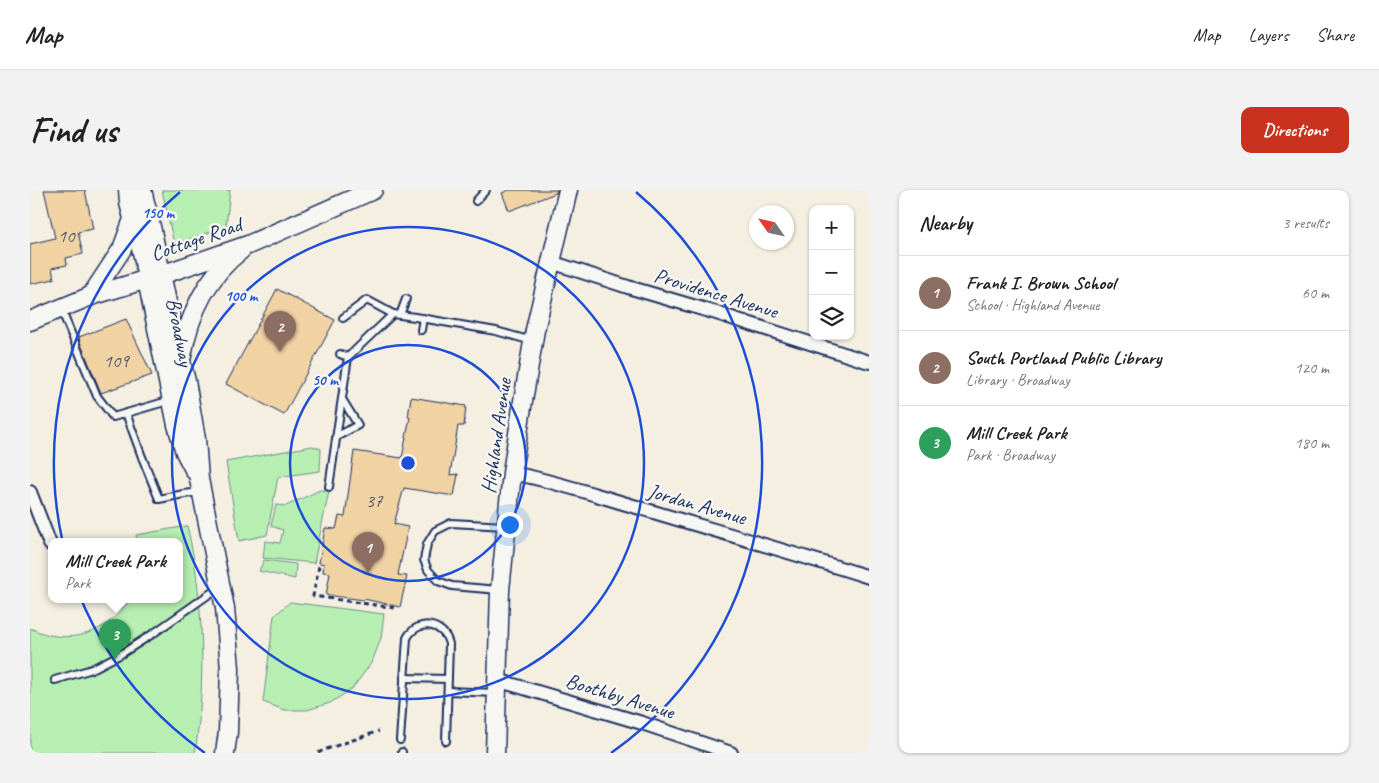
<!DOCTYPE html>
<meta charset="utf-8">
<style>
body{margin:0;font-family:Caveat,sans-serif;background:#f2f2f2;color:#222}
.controls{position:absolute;right:15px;top:15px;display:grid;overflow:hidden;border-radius:10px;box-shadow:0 1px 4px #0004}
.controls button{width:45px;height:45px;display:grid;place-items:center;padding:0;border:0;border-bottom:1px solid #e0e0e0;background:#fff;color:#222;font:25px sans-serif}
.compass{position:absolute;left:719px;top:15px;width:45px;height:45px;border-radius:50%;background:#fff;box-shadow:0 1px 4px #0004;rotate:304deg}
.you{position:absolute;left:479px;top:334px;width:18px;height:18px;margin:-12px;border:4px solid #fff;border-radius:50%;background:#1a73e8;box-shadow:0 0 0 8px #1a73e833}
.badge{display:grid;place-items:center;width:32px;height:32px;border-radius:50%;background:#c8321e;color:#fff;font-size:16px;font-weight:700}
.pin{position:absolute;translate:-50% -41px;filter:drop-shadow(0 1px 2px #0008)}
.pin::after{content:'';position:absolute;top:26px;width:18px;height:15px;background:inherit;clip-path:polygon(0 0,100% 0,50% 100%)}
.popup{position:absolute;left:18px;top:348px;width:135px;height:65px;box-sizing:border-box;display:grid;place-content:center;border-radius:10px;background:#fff;filter:drop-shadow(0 1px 4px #0005);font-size:16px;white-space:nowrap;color:#767676}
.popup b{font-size:19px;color:#222}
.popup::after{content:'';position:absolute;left:50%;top:100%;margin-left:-10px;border:10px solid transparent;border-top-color:#fff}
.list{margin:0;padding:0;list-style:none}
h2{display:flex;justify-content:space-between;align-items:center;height:65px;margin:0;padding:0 20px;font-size:21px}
h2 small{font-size:16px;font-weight:400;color:#767676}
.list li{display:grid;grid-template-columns:32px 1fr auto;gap:15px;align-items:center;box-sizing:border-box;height:75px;padding:0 20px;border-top:1px solid #e0e0e0}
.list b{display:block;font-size:19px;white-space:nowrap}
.list p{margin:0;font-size:16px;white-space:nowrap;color:#767676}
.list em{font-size:16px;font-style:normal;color:#767676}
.icon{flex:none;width:28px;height:28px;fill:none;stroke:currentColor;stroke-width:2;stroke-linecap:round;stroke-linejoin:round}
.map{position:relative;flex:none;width:839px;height:563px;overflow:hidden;border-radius:10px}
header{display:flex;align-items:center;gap:30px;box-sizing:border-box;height:70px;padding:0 25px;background:#fff;border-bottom:1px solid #e0e0e0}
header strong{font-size:24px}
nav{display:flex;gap:28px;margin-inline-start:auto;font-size:18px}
.intro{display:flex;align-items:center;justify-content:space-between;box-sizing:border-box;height:120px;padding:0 30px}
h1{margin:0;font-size:35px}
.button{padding:12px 22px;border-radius:10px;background:#c8321e;color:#fff;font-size:18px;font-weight:700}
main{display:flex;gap:30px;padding:0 30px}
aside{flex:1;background:#fff;border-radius:10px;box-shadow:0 1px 4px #0004}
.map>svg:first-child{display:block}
.green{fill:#b7efb2;stroke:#698f88}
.building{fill:#f0d2a3;stroke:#1b2f5e}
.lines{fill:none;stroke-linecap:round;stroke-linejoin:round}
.lane-casing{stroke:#1b2f5e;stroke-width:10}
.street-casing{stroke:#1b2f5e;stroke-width:16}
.secondary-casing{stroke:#1b2f5e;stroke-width:21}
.path{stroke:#1b2f5e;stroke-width:3;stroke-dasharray:5 4;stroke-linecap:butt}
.lane{stroke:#f6f6f2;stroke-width:6}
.street{stroke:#f6f6f2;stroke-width:12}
.secondary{stroke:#f6f6f2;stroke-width:18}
.ring{fill:none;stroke:#1d4ed8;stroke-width:2.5}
.labels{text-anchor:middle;stroke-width:5;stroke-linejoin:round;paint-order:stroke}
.number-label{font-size:19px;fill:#50586f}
.street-label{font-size:21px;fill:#1b2f5e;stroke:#f6f6f2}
.centre{fill:#1d4ed8;stroke:#f6f6f2;stroke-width:2.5}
.ring-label{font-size:15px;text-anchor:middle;font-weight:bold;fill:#1d4ed8;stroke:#f6f6f2;stroke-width:5;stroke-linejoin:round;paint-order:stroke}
</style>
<header>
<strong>Map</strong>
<nav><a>Map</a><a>Layers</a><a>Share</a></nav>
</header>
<div class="intro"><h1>Find us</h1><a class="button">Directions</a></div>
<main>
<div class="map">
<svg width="839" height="563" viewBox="0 0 839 563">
<rect width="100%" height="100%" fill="#f5efe2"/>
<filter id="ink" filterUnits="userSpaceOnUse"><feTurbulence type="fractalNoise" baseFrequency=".02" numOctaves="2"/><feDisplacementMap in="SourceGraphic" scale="10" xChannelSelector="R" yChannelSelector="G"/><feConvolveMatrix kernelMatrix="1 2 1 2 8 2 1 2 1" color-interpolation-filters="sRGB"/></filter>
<g filter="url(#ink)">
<g class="green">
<polygon points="132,0 200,0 196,37 144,54"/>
<polygon points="282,256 291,259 290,281 248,287 237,345 209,351 196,272"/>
<polygon points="290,300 299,301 284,373 233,368 235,351 250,353 253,340 241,336 246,315 256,316"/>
<path d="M 157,336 C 174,404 176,494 165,563 L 0,563 L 0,438 C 39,457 77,444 100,409 L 149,409 L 149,351 L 107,351 L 106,345 Z"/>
<polygon points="234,370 266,374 265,389 229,381"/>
<polygon points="260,412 354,424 351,448 342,472 322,499 300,513 277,520 254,520 233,512 244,426"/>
</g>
<g class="building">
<polygon points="14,0 55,0 63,39 48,42 53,64 36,68 37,75 22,78 24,89 0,94 0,54 25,48"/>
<polygon points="479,0 527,0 526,3 479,21 472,3"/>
<polygon points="247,99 305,130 254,225 196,194"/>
<polygon points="96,129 122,185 71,203 50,152 49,147"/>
<polygon points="381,207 436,216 434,236 428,236 420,285 428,284 424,306 374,298 364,334 378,337 368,385 377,386 370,417 334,409 334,410 296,405 300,383 293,382 294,374 289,373 295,338 306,339 309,326 315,327 324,261 372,268 380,227 378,227"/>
</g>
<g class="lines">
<defs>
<g id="lane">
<polyline points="446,11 456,0"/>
<polyline points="31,119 67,206 83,227 131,213 140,211"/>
<polyline points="370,125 376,109"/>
<polyline points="313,128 337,110 363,124"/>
<polyline points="391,140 393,128"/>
<polyline points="310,164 318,167"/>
<polyline points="96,223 112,267 129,309 154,304 170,302"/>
<polyline points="306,247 328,235 312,209"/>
<polyline points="299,297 318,167 363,124 385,127 466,141 502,151"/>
<polyline points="469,400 422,396 408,391 398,380 394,370 397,354 405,341 421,333 476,336"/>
<polyline points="374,488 418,489"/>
<polyline points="25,490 62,479 91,464 124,443 188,398"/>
<polyline points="418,501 466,503"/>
<path d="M 370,550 L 377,448 C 388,428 414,433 419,454 L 416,551"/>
<polyline points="372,563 372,562"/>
</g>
<g id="street">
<polyline points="521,72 598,97 683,122 839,172"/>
<path d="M 482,283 C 525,291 568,306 610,318 C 687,341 763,363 839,387"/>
<polyline points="0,302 20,354"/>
<polyline points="467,490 612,533 701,563"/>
</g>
<g id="secondary">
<polyline points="98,0 99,13 113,66 117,90 147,235 155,262 165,281"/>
<polyline points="112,0 122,41 144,145 156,191 166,249 169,289 195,418 200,479 198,542 195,563"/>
<polyline points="61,106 92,59 103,29"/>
<polyline points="0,131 61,106 131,85 218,55 343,0"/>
<path d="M 152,166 C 159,124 177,86 211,60"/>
<polyline points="465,563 470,400 482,283 492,217 505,140 538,0"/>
</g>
</defs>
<use href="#lane" class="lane-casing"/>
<use href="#street" class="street-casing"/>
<use href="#secondary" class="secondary-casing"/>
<g class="path">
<polyline points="289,376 283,406 365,418"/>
<polyline points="288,563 294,560 349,541"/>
</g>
<use href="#lane" class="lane"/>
<use href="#street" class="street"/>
<use href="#secondary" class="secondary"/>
</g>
</g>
<g class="ring">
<circle cx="378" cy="273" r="118"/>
<circle cx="378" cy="273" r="236"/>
<path d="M175 563A354 354 0 0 1 150 2M606 2A354 354 0 0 1 581 563"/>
</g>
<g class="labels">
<g class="number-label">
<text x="36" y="52">10</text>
<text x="86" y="177">109</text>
<text x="344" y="317">37</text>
</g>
<g class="street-label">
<text transform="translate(166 49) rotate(-19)" y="7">Cottage Road</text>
<text transform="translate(686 103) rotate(17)" y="7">Providence Avenue</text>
<text transform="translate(150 142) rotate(79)" y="7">Broadway</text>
<text transform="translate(466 246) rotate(-82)" y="7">Highland Avenue</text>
<text transform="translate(667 314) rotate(16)" y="7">Jordan Avenue</text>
<text transform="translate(590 506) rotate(17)" y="7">Boothby Avenue</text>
</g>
</g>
<circle cx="378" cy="273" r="8" class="centre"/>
<g class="ring-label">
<text x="128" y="28">150 m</text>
<text x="211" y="111">100 m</text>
<text x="295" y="195">50 m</text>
</g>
</svg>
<div class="controls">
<button>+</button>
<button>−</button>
<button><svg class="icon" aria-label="layers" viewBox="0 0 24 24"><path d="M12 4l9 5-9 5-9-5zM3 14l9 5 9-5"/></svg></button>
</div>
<svg class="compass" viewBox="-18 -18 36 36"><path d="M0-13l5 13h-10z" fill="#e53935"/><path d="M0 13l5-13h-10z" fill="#767676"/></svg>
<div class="you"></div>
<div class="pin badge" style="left:338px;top:383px;background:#8d6e63">1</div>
<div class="pin badge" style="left:250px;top:162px;background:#8d6e63">2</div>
<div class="pin badge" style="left:85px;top:470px;background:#2e9e5b">3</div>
<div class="popup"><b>Mill Creek Park</b>Park</div>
</div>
<aside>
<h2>Nearby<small>3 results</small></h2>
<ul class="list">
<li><span class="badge" style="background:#8d6e63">1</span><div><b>Frank I. Brown School</b><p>School · Highland Avenue</p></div><em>60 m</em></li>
<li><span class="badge" style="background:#8d6e63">2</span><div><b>South Portland Public Library</b><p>Library · Broadway</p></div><em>120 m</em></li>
<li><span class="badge" style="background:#2e9e5b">3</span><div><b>Mill Creek Park</b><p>Park · Broadway</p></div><em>180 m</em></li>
</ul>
</aside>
</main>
